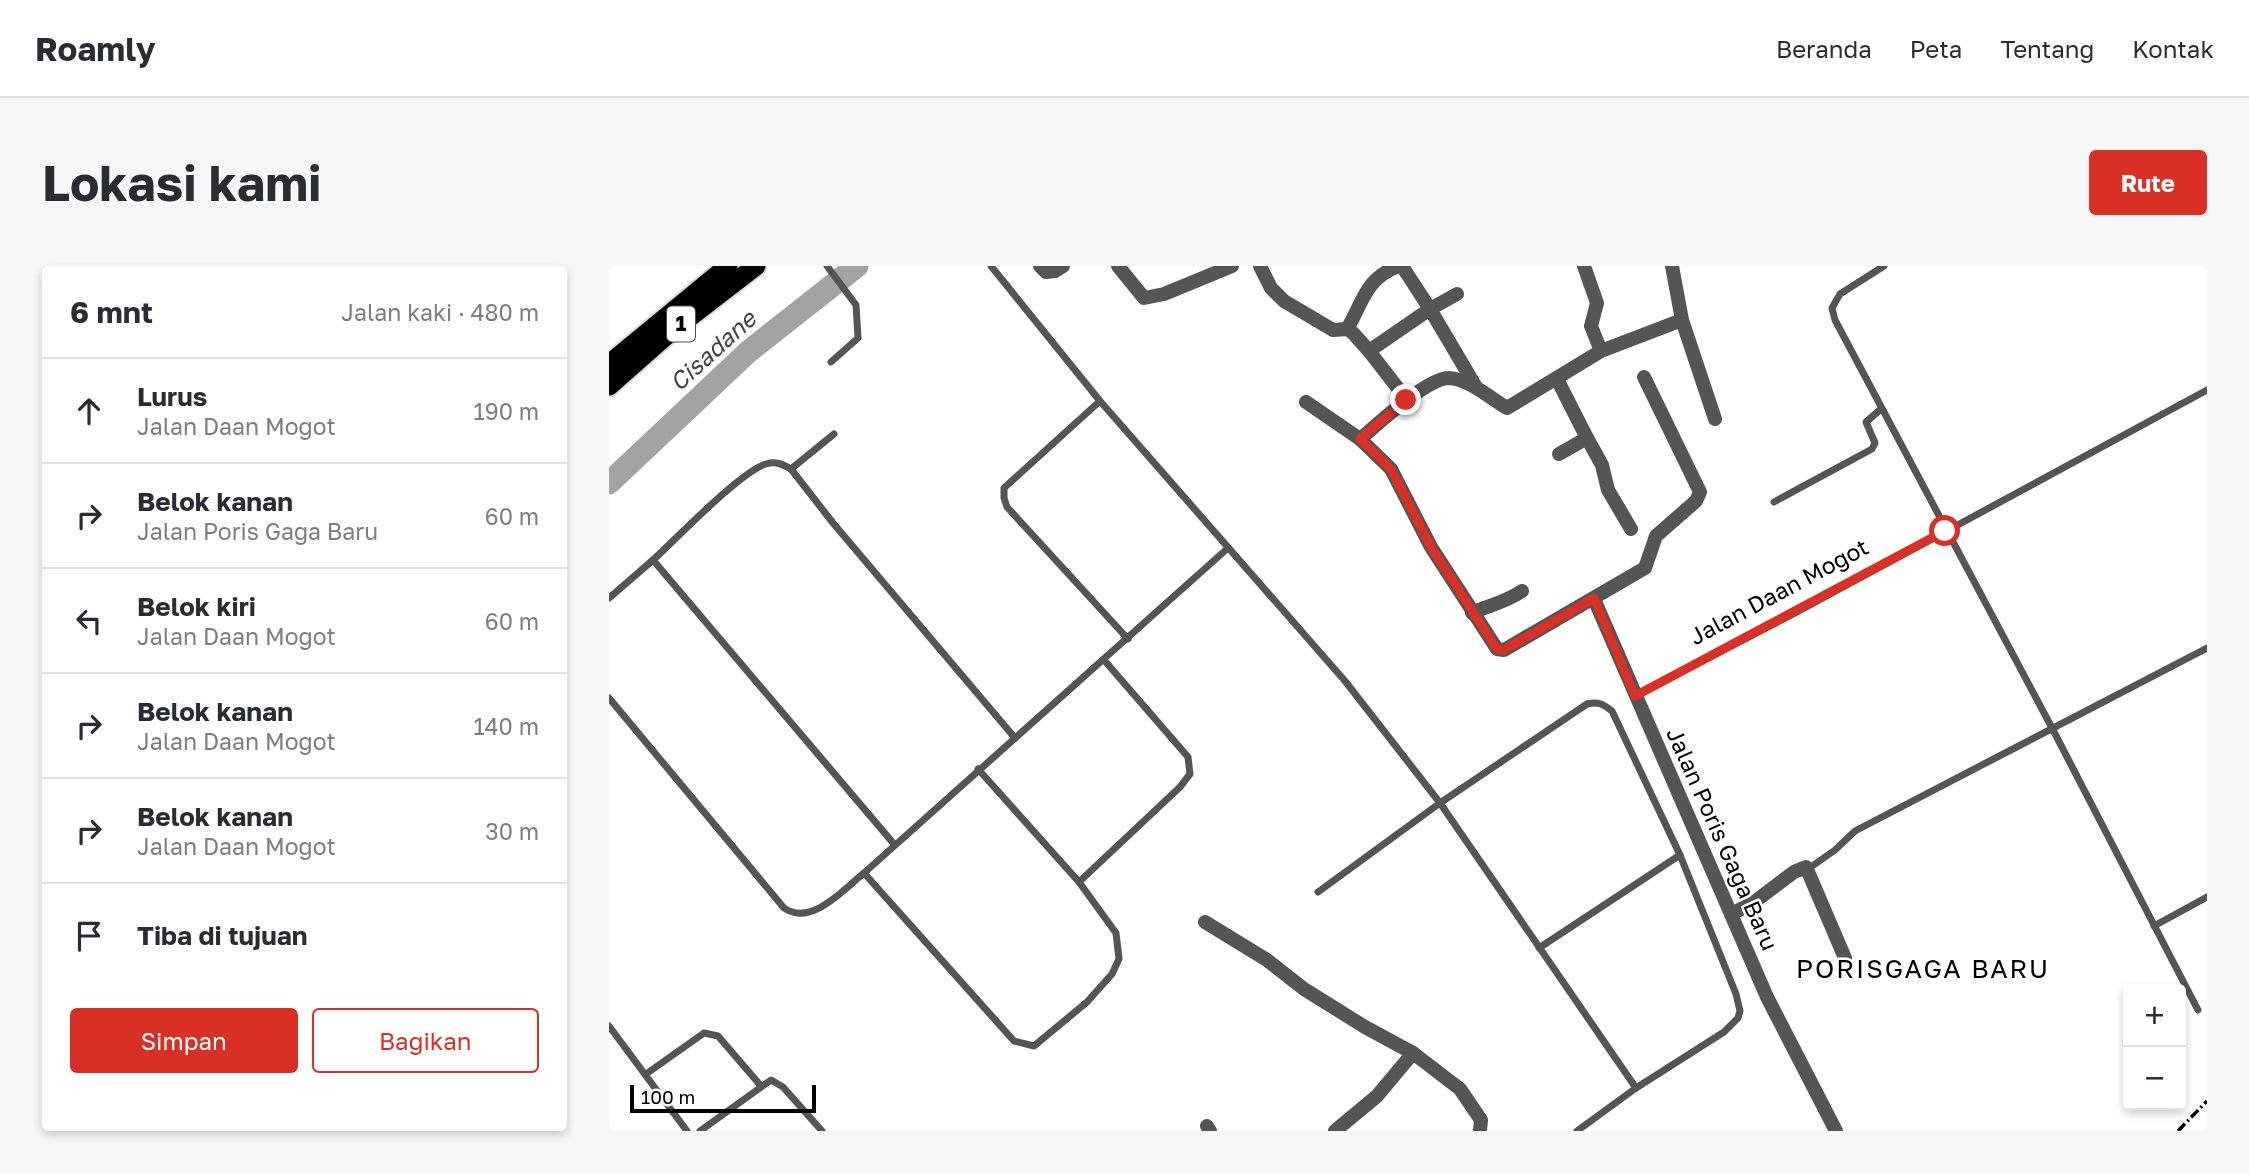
<!DOCTYPE html>
<html lang="id">
<meta charset="utf-8">
<style>
body{margin:0;font-family:"Golos Text",sans-serif;background:#f7f7f7;color:#2b2b33}
.controls{position:absolute;right:21px;bottom:21px;display:grid;overflow:hidden;border-radius:7px;box-shadow:0 4px 10px #0003}
.controls button{width:63px;height:63px;display:grid;place-items:center;padding:0;border:0;border-bottom:2px solid #e1e1e2;background:#fff;color:#2b2b33;font:35px sans-serif}
.scale{position:absolute;left:21px;bottom:18px;width:186px;box-sizing:border-box;padding-left:7px;border:4px solid #000;border-top:0;font-size:19px;line-height:24px;white-space:nowrap;color:#000;-webkit-text-stroke:5px #fff;paint-order:stroke}
.stop{position:absolute;width:21px;height:21px;margin:-16px;border:5px solid #d93025;border-radius:50%;background:#fff}
.stop.end{background:#d93025;border-color:#fff;box-shadow:0 2px 7px #0008}
.list{margin:0;padding:0;list-style:none}
h2{display:flex;justify-content:space-between;align-items:center;height:91px;margin:0;padding:0 28px;font-size:30px}
h2 small{font-size:23px;font-weight:400;color:#7c7c81}
.list li{display:grid;grid-template-columns:46px 1fr auto;gap:21px;align-items:center;box-sizing:border-box;height:105px;padding:0 28px;border-top:2px solid #e1e1e2}
.list b{display:block;font-size:26px;white-space:nowrap}
.list p{margin:0;font-size:23px;white-space:nowrap;color:#7c7c81}
.list em{font-size:23px;font-style:normal;color:#7c7c81}
.actions{display:flex;gap:14px;padding:21px 28px}
.actions a{flex:1;padding:16px 0;border:2px solid #d93025;border-radius:7px;text-align:center;font-size:24px;color:#d93025}
.actions .main{background:#d93025;color:#fff}
.icon{flex:none;width:38px;height:38px;fill:none;stroke:currentColor;stroke-width:2;stroke-linecap:round;stroke-linejoin:round}
.map{position:relative;flex:none;width:1598px;height:865px;overflow:hidden;border-radius:7px}
header{display:flex;align-items:center;gap:42px;box-sizing:border-box;height:98px;padding:0 35px;background:#fff;border-bottom:2px solid #e1e1e2}
header strong{font-size:33px}
nav{display:flex;gap:38px;margin-inline-start:auto;font-size:24px}
.intro{display:flex;align-items:center;justify-content:space-between;box-sizing:border-box;height:168px;padding:0 42px}
h1{margin:0;font-size:49px}
.button{padding:18px 32px;border-radius:7px;background:#d93025;color:#fff;font-size:24px;font-weight:700}
main{display:flex;gap:42px;padding:0 42px}
aside{flex:1;background:#fff;border-radius:7px;box-shadow:0 4px 10px #0003}
.map>svg:first-child{display:block}
.lines{fill:none;stroke-linecap:round;stroke-linejoin:round}
.river{stroke:#a3a3a3;stroke-width:23}
.trunk-casing{stroke:#dbdbdb;stroke-width:23}
.service{stroke:#555;stroke-width:7}
.minor{stroke:#555;stroke-width:14}
.trunk{stroke:#000;stroke-width:19}
.rail{stroke:#000;stroke-width:3.5;stroke-dasharray:10 3.5 2 3.5;stroke-linecap:butt}
.route{stroke:#d93025;stroke-width:9}
.labels{text-anchor:middle;stroke-width:5;stroke-linejoin:round;paint-order:stroke}
.shield{fill:#fff;stroke:#4c4c4c;stroke-width:2}
.shield-label{font-size:21px;font-weight:bold;fill:#000}
.street-label{font-size:23px;fill:#000;stroke:#fff}
.water-label{font-size:24px;font-style:italic;fill:#444;stroke:#fff}
.quarter-label{font-size:26px;letter-spacing:2px;fill:#000;stroke:#fff}
</style>
<header>
<strong>Roamly</strong>
<nav><a>Beranda</a><a>Peta</a><a>Tentang</a><a>Kontak</a></nav>
</header>
<div class="intro"><h1>Lokasi kami</h1><a class="button">Rute</a></div>
<main>
<aside>
<h2>6 mnt<small>Jalan kaki · 480 m</small></h2>
<ul class="list">
<li><svg class="icon" aria-label="ahead" viewBox="0 0 24 24"><path d="M12 20V5M6 11l6-6 6 6"/></svg><div><b>Lurus</b><p>Jalan Daan Mogot</p></div><em>190 m</em></li>
<li><svg class="icon" aria-label="right" viewBox="0 0 24 24"><path d="M7 20v-9h11M14 6l5 5-5 5"/></svg><div><b>Belok kanan</b><p>Jalan Poris Gaga Baru</p></div><em>60 m</em></li>
<li><svg class="icon" aria-label="left" viewBox="0 0 24 24"><path d="M17 20v-9H6M10 6l-5 5 5 5"/></svg><div><b>Belok kiri</b><p>Jalan Daan Mogot</p></div><em>60 m</em></li>
<li><svg class="icon" aria-label="right" viewBox="0 0 24 24"><path d="M7 20v-9h11M14 6l5 5-5 5"/></svg><div><b>Belok kanan</b><p>Jalan Daan Mogot</p></div><em>140 m</em></li>
<li><svg class="icon" aria-label="right" viewBox="0 0 24 24"><path d="M7 20v-9h11M14 6l5 5-5 5"/></svg><div><b>Belok kanan</b><p>Jalan Daan Mogot</p></div><em>30 m</em></li>
<li><svg class="icon" aria-label="arrive" viewBox="0 0 24 24"><path d="M6 21V4h12l-3 4 3 4H6"/></svg><div><b>Tiba di tujuan</b></div></li>
</ul>
<div class="actions"><a class="main">Simpan</a><a>Bagikan</a></div>
</aside>
<div class="map">
<svg width="1598" height="865" viewBox="0 0 1598 865">
<rect width="100%" height="100%" fill="#fff"/>
<g class="lines">
<polyline class="river" points="0,217 139,86 248,0"/>
<defs>
<g id="trunk">
<polyline points="0,98 119,0"/>
<polyline points="0,120 59,68 147,0"/>
</g>
</defs>
<use href="#trunk" class="trunk-casing"/>
<g class="service">
<polyline points="218,0 247,39 249,72 222,96"/>
<polyline points="382,0 491,135 736,415 831,537 1027,822"/>
<polyline points="1275,0 1231,28 1223,42 1226,54 1443,462 1589,744"/>
<polyline points="491,135 395,222 395,232 398,241 519,373"/>
<path d="M 225,168 L 182,203 C 173,198 167,195 157,198 C 132,205 66,274 44,294 L 285,578"/>
<polyline points="182,203 224,257 406,472"/>
<polyline points="1165,236 1263,183 1266,177 1257,156 1272,143"/>
<polyline points="0,332 44,294"/>
<polyline points="1026,430 1188,346 1598,124"/>
<path d="M 0,432 L 175,642 C 202,661 235,623 255,607 L 619,282"/>
<polyline points="1199,603 1226,584 1246,565 1598,382"/>
<polyline points="255,607 405,775 425,780 478,736 503,708 510,693 507,667 470,616 369,503"/>
<polyline points="470,616 571,521 581,508 579,491 495,394"/>
<path d="M 709,626 L 831,537 L 978,438 C 989,435 994,438 1003,445 L 1071,589 L 1127,728 L 1131,745 L 1129,752 L 1115,766 L 1027,822 L 968,865"/>
<polyline points="1545,660 1598,631"/>
<polyline points="930,682 1071,589"/>
<polyline points="0,760 78,865"/>
<polyline points="37,808 95,767 109,770 152,820"/>
<polyline points="91,865 162,814 174,821 213,865"/>
</g>
<g class="minor">
<polyline points="431,0 437,6 446,5 454,0"/>
<polyline points="509,0 535,32 555,28 623,0"/>
<polyline points="651,0 662,22 675,35 724,64 738,63 744,67 760,85 798,134"/>
<polyline points="793,0 821,43 867,121"/>
<polyline points="975,0 988,37 982,60 992,85"/>
<polyline points="1063,0 1073,54 1106,153"/>
<path d="M 738,63 C 755,35 755,14 789,0"/>
<polyline points="760,85 821,43 848,28"/>
<polyline points="948,113 978,172 950,188"/>
<polyline points="697,136 751,173 782,203 822,281 888,383 895,384 1036,302 1047,270 1087,235 1091,226 1035,111"/>
<polyline points="978,172 993,199 999,224 1022,263"/>
<path d="M 751,173 C 769,158 818,112 840,112 C 860,113 881,132 898,142 L 992,85 L 1073,54"/>
<polyline points="985,333 1158,731 1227,865"/>
<path d="M 863,347 C 881,339 897,336 913,325"/>
<polyline points="1122,648 1144,637 1185,606 1197,601 1236,692"/>
<polyline points="596,656 658,694 695,723 756,761 804,787"/>
<polyline points="598,860 601,865"/>
<polyline points="726,865 768,830 804,787 851,823 872,854 871,865"/>
</g>
<use href="#trunk" class="trunk"/>
<polyline class="rail" points="1569,865 1598,835"/>
</g>
<g class="lines">
<polyline class="route" points="797,134 751,173 782,203 822,281 888,383 895,384 985,332 1026,430 1336,265"/>
</g>
<g class="labels">
<rect class="shield" x="58" y="40.5" width="28" height="35" rx="5"/>
<g class="shield-label">
<text x="72" y="65">1</text>
</g>
<g class="street-label">
<text transform="translate(1170 326) rotate(-28)" y="8">Jalan Daan Mogot</text>
<text transform="translate(1113 573) rotate(66)" y="8">Jalan Poris Gaga Baru</text>
</g>
<g class="water-label">
<text transform="translate(104 85) rotate(-42)" y="8">Cisadane</text>
</g>
<g class="quarter-label">
<text x="1314" y="712">PORISGAGA BARU</text>
</g>
</g>
</svg>
<div class="controls">
<button>+</button>
<button>−</button>
</div>
<div class="scale">100 m</div>
<div class="stop" style="left:1336px;top:265px"></div>
<div class="stop end" style="left:797px;top:134px"></div>
</div>
</main>
